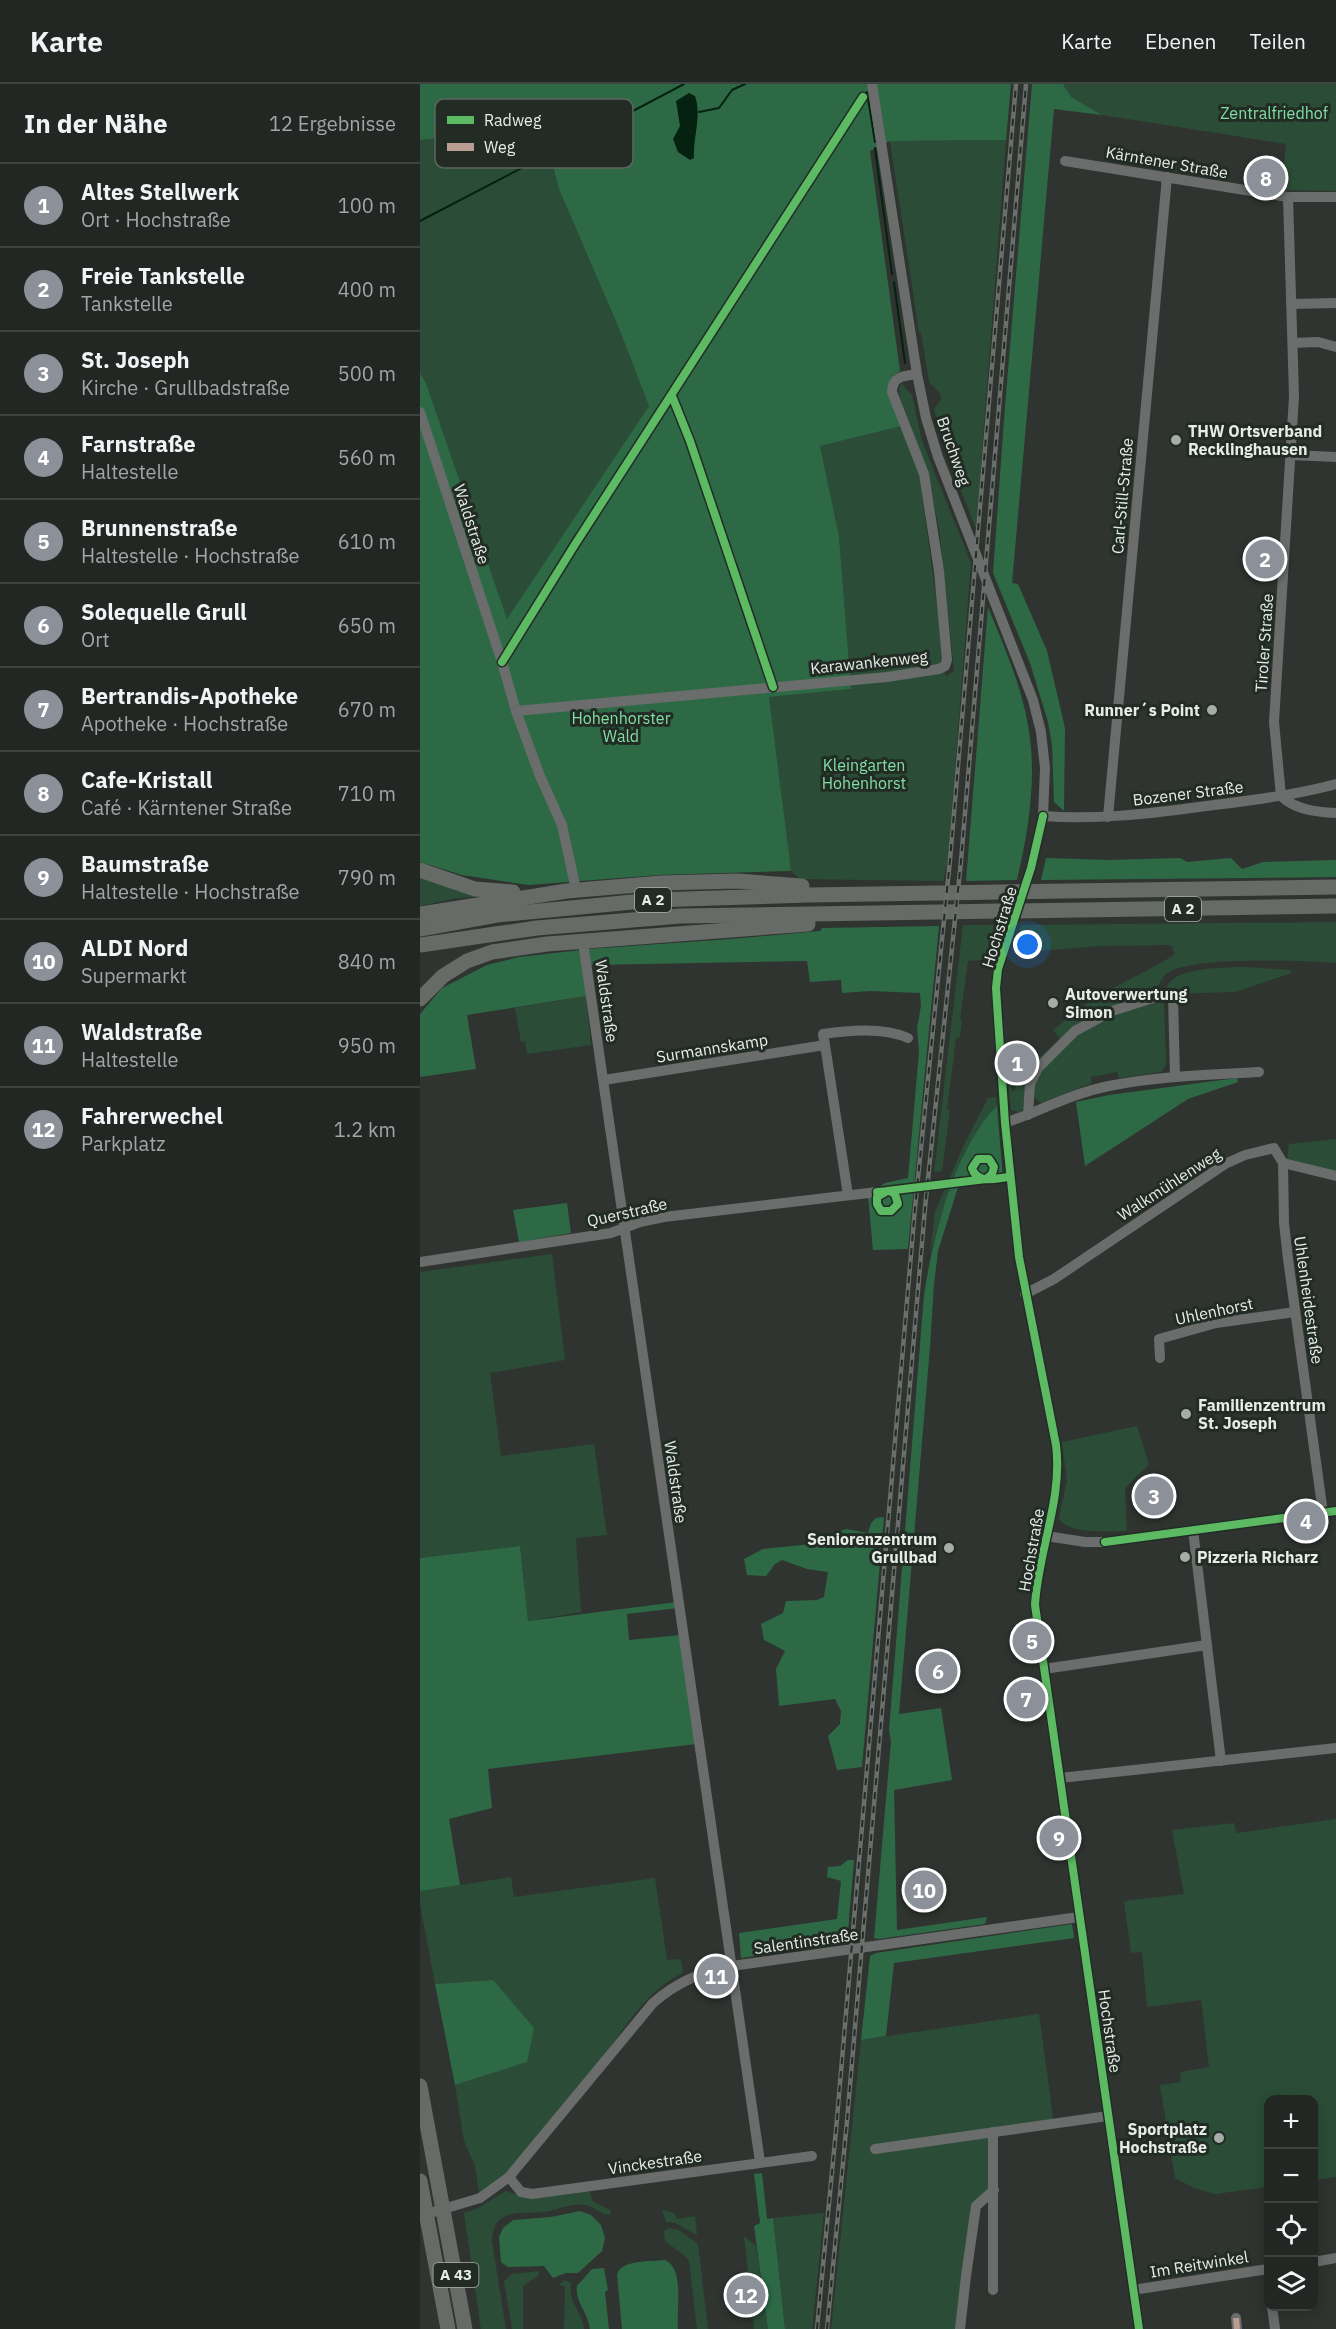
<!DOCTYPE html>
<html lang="de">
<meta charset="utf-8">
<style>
body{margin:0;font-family:"IBM Plex Sans",sans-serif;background:#2b2f2c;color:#f1f3f6}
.controls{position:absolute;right:18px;bottom:18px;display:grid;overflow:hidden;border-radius:12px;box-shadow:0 3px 15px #0003}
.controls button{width:54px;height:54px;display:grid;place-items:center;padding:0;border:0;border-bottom:2px solid #404441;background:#232724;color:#f1f3f6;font:30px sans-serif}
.you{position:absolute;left:608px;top:861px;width:21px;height:21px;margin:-15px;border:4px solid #fff;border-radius:50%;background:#1a73e8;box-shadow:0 0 0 9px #1a73e833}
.badge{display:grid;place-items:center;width:39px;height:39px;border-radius:50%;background:#8c9099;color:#fff;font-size:20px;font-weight:700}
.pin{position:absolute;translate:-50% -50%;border:3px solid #fff;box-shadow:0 2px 6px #0006}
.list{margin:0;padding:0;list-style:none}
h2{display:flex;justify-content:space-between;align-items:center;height:78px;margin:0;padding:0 24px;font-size:26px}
h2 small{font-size:20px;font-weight:400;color:#a3a5a6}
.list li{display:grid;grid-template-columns:39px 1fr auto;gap:18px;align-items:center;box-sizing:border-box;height:84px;padding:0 24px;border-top:2px solid #404441}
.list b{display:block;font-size:22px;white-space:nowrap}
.list p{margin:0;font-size:20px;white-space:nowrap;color:#a3a5a6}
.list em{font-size:20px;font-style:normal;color:#a3a5a6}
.icon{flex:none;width:33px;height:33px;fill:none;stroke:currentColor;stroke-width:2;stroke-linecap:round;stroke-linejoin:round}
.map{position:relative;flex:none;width:916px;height:2245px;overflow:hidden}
header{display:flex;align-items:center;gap:36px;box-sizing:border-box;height:84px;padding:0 30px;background:#232724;border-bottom:2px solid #404441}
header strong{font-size:28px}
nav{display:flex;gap:33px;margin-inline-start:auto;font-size:21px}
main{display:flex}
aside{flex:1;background:#232724}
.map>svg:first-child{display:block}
.green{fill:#2b4d37}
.forest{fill:#2e6946}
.water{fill:#04220f}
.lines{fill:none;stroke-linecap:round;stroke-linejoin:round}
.stream{stroke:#04220f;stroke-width:2}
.minor{stroke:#6a6d6c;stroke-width:10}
.highway{stroke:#666b67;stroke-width:15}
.rail-casing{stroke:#6a6f6c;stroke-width:4.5}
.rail{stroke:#222c25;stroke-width:2;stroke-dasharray:7;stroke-linecap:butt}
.quiet{stroke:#b99d93;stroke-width:6;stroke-dasharray:12 6;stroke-linecap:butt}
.cycleway-casing{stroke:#222c25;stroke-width:11}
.cycleway{stroke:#5cba63;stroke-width:8}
.poi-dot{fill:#a6aca8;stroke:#222c25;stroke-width:2}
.labels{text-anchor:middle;stroke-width:6;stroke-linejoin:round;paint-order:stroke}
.shield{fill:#222c25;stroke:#abb3ae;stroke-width:1.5}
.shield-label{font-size:15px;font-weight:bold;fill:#e6ede8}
.park-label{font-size:16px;fill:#81dfa3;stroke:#222c25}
.street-label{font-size:16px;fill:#e6ede8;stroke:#222c25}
.poi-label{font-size:16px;font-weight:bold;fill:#e6ede8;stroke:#222c25;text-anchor:start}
.key{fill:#222c25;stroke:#5d6660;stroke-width:1.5}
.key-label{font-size:16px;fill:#e6ede8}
</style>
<header>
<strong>Karte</strong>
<nav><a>Karte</a><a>Ebenen</a><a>Teilen</a></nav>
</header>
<main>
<aside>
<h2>In der Nähe<small>12 Ergebnisse</small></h2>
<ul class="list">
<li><span class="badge">1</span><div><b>Altes Stellwerk</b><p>Ort · Hochstraße</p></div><em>100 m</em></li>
<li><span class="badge">2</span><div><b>Freie Tankstelle</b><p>Tankstelle</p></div><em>400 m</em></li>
<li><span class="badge">3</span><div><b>St. Joseph</b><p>Kirche · Grullbadstraße</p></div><em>500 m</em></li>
<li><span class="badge">4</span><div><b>Farnstraße</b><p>Haltestelle</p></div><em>560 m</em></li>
<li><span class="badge">5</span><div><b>Brunnenstraße</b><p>Haltestelle · Hochstraße</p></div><em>610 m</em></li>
<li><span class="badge">6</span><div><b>Solequelle Grull</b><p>Ort</p></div><em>650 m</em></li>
<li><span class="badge">7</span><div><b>Bertrandis-Apotheke</b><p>Apotheke · Hochstraße</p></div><em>670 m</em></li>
<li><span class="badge">8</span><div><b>Cafe-Kristall</b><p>Café · Kärntener Straße</p></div><em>710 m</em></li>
<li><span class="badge">9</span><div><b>Baumstraße</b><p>Haltestelle · Hochstraße</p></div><em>790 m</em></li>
<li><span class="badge">10</span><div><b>ALDI Nord</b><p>Supermarkt</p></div><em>840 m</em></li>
<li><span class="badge">11</span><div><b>Waldstraße</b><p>Haltestelle</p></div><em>950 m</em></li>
<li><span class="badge">12</span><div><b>Fahrerwechel</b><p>Parkplatz</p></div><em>1.2 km</em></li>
</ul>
</aside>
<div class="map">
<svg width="916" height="2245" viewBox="0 0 916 2245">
<rect width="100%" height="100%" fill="#2f3430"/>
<g class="green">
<polygon points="643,0 916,0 916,107 861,106 866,60 682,31 651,13"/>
<polygon points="155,40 163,44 130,72 139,105 200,247 229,322 87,536 6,299 0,289 0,56"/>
<polygon points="586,56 556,445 525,366 514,325 521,315 520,309 509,298 501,248 499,248 470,57"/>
<polygon points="482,299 485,304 492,311 502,357 551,479 528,775 523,797 380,795 371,787 369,776 348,613 431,605 419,452 400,362 482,342 498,382 524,572 521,578 526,592 534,587 520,450 508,389 480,314 479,304"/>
<polygon points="0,791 65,812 38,814 0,822"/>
<path d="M 916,838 L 916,879 C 884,877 766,871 745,891 C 740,896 737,905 733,911 L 700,919 L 617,980 L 604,1025 L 599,1028 L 591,1026 L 586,974 L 588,973 L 592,1008 L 620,973 L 640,955 L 633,946 C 642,939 652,930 662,923 C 691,902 725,890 755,870 L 751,861 L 678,862 L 593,869 L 601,841 Z"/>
<polygon points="543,841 587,841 575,875 548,877 540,935 542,936 540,953 536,955 527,1025 530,1026 522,1087 514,1088"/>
<path d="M 823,883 L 871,886 L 871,889 L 816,908 L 746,910 C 744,882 804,884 823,883 Z"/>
<polygon points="166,912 171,961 107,970 105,957 101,958 95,924"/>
<path d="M 738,917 L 744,920 L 746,975 L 745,983 L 741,988 L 699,994 L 697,988 L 671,993 L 672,999 L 622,1019 C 588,1003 664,944 680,936 C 697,927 719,923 738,917 Z"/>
<path d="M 576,1013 L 577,1022 C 539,1060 524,1120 510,1171 L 515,1128 L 544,1061 L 568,1014 Z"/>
<polygon points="916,1055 916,1089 867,1076 869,1060"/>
<polygon points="132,1170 145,1276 70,1289 81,1372 174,1360 187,1451 156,1454 161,1528 108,1537 100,1462 0,1474 0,1188"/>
<path d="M 717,1342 L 729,1380 L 705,1404 L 707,1447 C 691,1447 646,1451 639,1434 L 647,1397 L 642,1358 Z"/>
<polygon points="916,1735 916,2093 894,2096 894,2016 848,2016 848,2103 795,2110 774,2104 755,2094 740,2001 761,1998 760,1988 789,1983 781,1916 727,1923 722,1868 711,1869 704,1817 764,1810 752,1746 814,1739 816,1749"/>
<path d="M 91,1793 L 94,1813 L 235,1794 L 247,1876 L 261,1875 L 263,1889 C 228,1905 209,1939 186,1968 C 152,2009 118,2051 84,2093 L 59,2109 L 55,2082 L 44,2057 L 35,2001 L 107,1978 L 73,1896 L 15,1900 L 0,1820 L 0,1807 Z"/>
<polygon points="619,1930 634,2040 573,2049 574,2106 556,2122 540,2245 411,2245 441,1956"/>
<path d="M 170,2106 L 172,2117 L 190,2126 L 191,2130 C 181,2132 176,2123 166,2121 C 153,2119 142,2124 129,2127 C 104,2132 73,2120 72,2158 L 86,2245 L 61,2245 L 44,2129 L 58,2124 L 86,2107 L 104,2113 Z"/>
<polygon points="242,2125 255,2130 256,2135 275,2132 277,2151 255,2139 246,2138"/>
<polygon points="404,2129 392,2245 365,2245 353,2134"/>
<polygon points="249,2144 259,2146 278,2160 288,2245 277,2245 269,2177 265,2172 245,2157 244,2147"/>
<polygon points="324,2152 336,2162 348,2245 334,2245"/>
<polygon points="119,2187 118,2192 103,2202 103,2245 92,2245 84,2197 92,2190"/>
<path d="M 145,2196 L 151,2199 C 148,2220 162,2226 164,2245 L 144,2245 L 145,2202 L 139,2201 Z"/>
</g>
<g class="forest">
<polygon points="0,0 591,0 586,56 470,57 450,67 480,287 473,292 482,342 400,362 419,452 431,605 349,613 371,787 238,791 108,801 42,791 0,778 0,289 6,299 87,535 229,322 200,247 139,105 130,71 162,44 155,40 0,56"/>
<polygon points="612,0 643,0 651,13 682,31 634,25 592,499 598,500 627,567 645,644 644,727 634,718 632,661 628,638 610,579 573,489 585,322"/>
<path d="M 568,523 C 583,560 600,598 607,636 C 618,688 609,745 597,796 L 546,797 Z"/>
<polygon points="626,774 688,776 760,774 767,778 811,774 822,785 843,778 916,776 916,793 621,796"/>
<polygon points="519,842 488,1165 453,1166 448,1112 465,1099 488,1094 499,968 497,944 501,922 500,909 450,907 422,909 421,896 390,898 387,877 171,881 169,865 310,855 400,847 402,844"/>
<polygon points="161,866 166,912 47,931 56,985 0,993 0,930 22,904 67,881 99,873"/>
<polygon points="817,994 818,998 768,1015 665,1082 656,1018 689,1011"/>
<path d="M 577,1022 L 583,1095 L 539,1100 L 518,1167 L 514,1200 L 510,1263 L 479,1630 L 521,1624 L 532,1696 L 474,1706 L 477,1846 L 567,1833 L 565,1840 L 459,1855 L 454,1854 L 471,1657 L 469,1646 L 504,1211 C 513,1153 534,1064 577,1022 Z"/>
<polygon points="147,1119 151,1149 99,1158 93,1126"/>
<polygon points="464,1433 442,1683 417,1686 408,1652 420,1640 421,1627 415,1615 359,1622 356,1585 365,1567 344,1556 341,1540 363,1529 366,1517 397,1516 404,1513 408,1488 387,1485 362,1476 355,1480 346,1492 327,1491 324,1475 343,1465 392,1460 405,1452 426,1445 448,1449 451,1439 456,1434"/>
<polygon points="100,1462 108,1537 257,1518 258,1524 207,1530 209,1556 261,1551 276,1660 68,1685 72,1724 29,1735 40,1801 0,1807 0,1474"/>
<polygon points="428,1776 434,1776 427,1859 321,1874 319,1849 417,1835 421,1797 407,1793 408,1783 420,1782"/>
<polygon points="652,1840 654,1854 474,1879 466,1952 441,1956 450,1872 456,1869"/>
<polygon points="73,1896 114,1944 107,1978 35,2001 15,1900"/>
<polygon points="342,2089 347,2135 353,2134 365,2245 348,2245 334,2142 340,2139 334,2090"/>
<polygon points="160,2127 171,2131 181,2141 185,2154 182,2167 158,2189 146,2189 133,2194 124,2182 88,2183 81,2178 79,2153 83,2144 93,2136 131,2133"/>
<path d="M 245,2176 C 265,2184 256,2227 258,2245 L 202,2245 L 197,2190 C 203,2175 231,2178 245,2176 Z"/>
<path d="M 184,2184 L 188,2206 L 185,2208 L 189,2245 L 170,2245 C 168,2229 155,2218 157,2202 L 172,2185 Z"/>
</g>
<path class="water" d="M 269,9 L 275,12 C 282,32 273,53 274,74 L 270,76 L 258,68 L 253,55 L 260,42 L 256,17 Z"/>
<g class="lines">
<g class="stream">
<polyline points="447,8 455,58"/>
<polyline points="279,28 299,24 312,6 325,0"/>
<polyline points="173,48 264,0"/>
<polyline points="455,64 472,190"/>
<polyline points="0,137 165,51"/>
<polyline points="474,198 485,279"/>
</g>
<g class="minor">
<path d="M 452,0 L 497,290 L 506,334 L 518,373 L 613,616 L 621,648 L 625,684 L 623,732 L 611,784 L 578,885 L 576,904 L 585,1039 L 599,1173 L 636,1361 C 643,1415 618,1467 615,1521 L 719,2245"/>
<polyline points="645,77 868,113 916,113"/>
<path d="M 868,113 L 874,312 L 854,638 L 861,712 C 876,726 896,728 916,729"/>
<polyline points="871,220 916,219"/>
<polyline points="873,259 898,258 916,263"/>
<polyline points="0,328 82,578 96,627 120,692 142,741 155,801"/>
<polyline points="871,371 916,373"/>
<path d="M 96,627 L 467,593 L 519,585 L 525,582 L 527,576 L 519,487 L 504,390 L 472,308 C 472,292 484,292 497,290"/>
<path d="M 623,732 C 675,736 727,730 779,723 C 825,717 871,712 916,700"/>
<polyline points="688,733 747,93"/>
<polyline points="164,865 340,2078"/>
<polyline points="405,961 428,1111"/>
<path d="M 184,996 L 405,961 L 403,950 C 429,946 464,943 488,954"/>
<polyline points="608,1031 610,1000 618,984 655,947 692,927 736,913 753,912 755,993"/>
<path d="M 585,1039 C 620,1027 653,1009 689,1002 C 738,992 789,991 839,988"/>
<polyline points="863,1079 864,1139 868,1175 903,1429"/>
<polyline points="0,1178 191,1149 220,1138 244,1133 457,1108"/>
<polyline points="605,1210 634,1195 805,1080 825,1071 854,1064 863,1079 916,1092"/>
<polyline points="740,1274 739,1255 796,1239 875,1228"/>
<polyline points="773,1446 801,1677"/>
<polyline points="626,1452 665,1458 685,1458 916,1427"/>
<polyline points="624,1585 787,1561"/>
<polyline points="640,1694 916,1664"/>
<polyline points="573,2048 573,2206"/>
<polyline points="455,2065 688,2032"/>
<polyline points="89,2093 101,2108 112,2110 392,2072"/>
<path d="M 0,2132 L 60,2114 L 89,2093 L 233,1919 C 257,1898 281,1888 312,1882 L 659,1833"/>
<polyline points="894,2178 916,2174"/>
<polyline points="713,2206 848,2185"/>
<polyline points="852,2222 855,2245"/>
<polyline points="816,2234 817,2245"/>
<polyline points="540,2245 546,2192 556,2122 574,2106"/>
</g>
<g class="highway">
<polyline points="0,786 55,805 93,808"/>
<polyline points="0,830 147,807 241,799 317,797 382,802"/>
<polyline points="0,845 77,831 233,816 388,811 916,803"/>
<polyline points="0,861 117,844 260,832 916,822"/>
<polyline points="0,915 23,892 47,877 72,868 127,860 388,840"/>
<polyline points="0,2002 45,2245"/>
<polyline points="0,2097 28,2245"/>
</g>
<defs>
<g id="rail">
<polyline points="397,2245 416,2046 495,1124 530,776 596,0"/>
<polyline points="407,2245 427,2037 505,1124 541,777 606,0"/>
</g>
</defs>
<use href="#rail" class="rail-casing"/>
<use href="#rail" class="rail"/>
<polyline class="quiet" points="816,2234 817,2245"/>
<defs>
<g id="cycleway">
<polyline points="252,312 270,357 353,603"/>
<polyline points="82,578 154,462 443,13"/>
<path d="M 623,732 L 611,784 L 578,885 L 576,904 L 585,1039 L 599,1173 L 636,1361 C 643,1415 618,1467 615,1521 L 719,2245"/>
<path d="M 457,1108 L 470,1107 L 475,1110 L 478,1120 L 471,1127 L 461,1127 L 457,1120 L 457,1113 L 467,1107 L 566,1095 L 572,1090 L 574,1083 L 569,1075 L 558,1075 L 552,1084 C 557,1101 576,1094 590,1093"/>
<polyline points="685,1458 916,1427"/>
</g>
</defs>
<use href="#cycleway" class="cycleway-casing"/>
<use href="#cycleway" class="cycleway"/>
</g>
<g class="poi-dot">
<circle cx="756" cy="356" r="6"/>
<circle cx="792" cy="626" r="6"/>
<circle cx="633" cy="919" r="6"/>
<circle cx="766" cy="1330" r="6"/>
<circle cx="529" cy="1464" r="6"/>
<circle cx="765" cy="1473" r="6"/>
<circle cx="799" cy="2054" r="6"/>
</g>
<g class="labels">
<g class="shield">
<rect x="215" y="804" width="36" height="24" rx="4.5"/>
<rect x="745" y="813" width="36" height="24" rx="4.5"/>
<rect x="13.5" y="2179" width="45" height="24" rx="4.5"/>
</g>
<g class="shield-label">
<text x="233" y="821">A 2</text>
<text x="763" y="830">A 2</text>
<text x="36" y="2196">A 43</text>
</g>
<g class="park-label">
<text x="854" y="35">Zentralfriedhof</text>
<text x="201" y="640">Hohenhorster<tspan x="201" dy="18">Wald</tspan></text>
<text x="444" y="687">Kleingarten<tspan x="444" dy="18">Hohenhorst</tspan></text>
</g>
<g class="street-label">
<text transform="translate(747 78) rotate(10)" y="6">Kärntener Straße</text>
<text transform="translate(534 367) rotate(71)" y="6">Bruchweg</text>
<text transform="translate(702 412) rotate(-85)" y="6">Carl-Still-Straße</text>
<text transform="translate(52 440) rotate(72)" y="6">Waldstraße</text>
<text transform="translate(844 559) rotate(-86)" y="6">Tiroler Straße</text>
<text transform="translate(449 578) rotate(-6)" y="6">Karawankenweg</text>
<text transform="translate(768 709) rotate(-7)" y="6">Bozener Straße</text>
<text transform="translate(579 843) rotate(-73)" y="6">Hochstraße</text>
<text transform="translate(187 917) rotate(82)" y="6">Waldstraße</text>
<text transform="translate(292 964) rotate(-9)" y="6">Surmannskamp</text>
<text transform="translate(749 1100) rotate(-33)" y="6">Walkmühlenweg</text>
<text transform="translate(207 1128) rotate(-13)" y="6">Querstraße</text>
<text transform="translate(889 1216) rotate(82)" y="6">Uhlenheidestraße</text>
<text transform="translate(794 1227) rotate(-12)" y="6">Uhlenhorst</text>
<text transform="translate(256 1398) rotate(82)" y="6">Waldstraße</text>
<text transform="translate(611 1466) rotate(-80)" y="6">Hochstraße</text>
<text transform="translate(386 1857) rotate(-8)" y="6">Salentinstraße</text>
<text transform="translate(690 1947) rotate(82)" y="6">Hochstraße</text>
<text transform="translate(235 2078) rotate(-8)" y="6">Vinckestraße</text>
<text transform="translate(779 2180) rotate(-9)" y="6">Im Reitwinkel</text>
</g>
<g class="poi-label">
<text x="768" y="353">THW Ortsverband<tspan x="768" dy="18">Recklinghausen</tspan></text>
<text x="780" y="632" text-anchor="end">Runner´s Point</text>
<text x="645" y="916">Autoverwertung<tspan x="645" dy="18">Simon</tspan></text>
<text x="778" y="1327">Familienzentrum<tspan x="778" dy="18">St. Joseph</tspan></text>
<text x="517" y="1461" text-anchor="end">Seniorenzentrum<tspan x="517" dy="18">Grullbad</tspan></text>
<text x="777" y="1479">Pizzeria Richarz</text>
<text x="787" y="2051" text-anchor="end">Sportplatz<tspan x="787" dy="18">Hochstraße</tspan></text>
</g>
</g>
<rect x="15" y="15" width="198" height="69" rx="9" class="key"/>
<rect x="27" y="32" width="27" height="8" fill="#5cba63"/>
<rect x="27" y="59" width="27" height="8" fill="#b99d93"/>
<g class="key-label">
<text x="64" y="42">Radweg</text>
<text x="64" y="69">Weg</text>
</g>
</svg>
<div class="controls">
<button>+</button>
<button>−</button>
<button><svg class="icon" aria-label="locate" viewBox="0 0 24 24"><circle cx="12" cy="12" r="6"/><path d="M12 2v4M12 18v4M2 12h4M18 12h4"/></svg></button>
<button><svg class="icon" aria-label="layers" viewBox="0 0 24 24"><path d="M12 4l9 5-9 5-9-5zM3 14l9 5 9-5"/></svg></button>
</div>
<div class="you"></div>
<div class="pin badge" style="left:597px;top:979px">1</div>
<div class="pin badge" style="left:845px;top:475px">2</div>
<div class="pin badge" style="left:734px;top:1412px">3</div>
<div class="pin badge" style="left:886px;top:1437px">4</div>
<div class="pin badge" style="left:612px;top:1557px">5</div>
<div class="pin badge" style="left:518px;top:1587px">6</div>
<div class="pin badge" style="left:606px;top:1615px">7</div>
<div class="pin badge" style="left:846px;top:94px">8</div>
<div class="pin badge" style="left:639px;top:1754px">9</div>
<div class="pin badge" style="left:504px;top:1806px">10</div>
<div class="pin badge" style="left:296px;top:1892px">11</div>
<div class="pin badge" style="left:326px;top:2211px">12</div>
</div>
</main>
